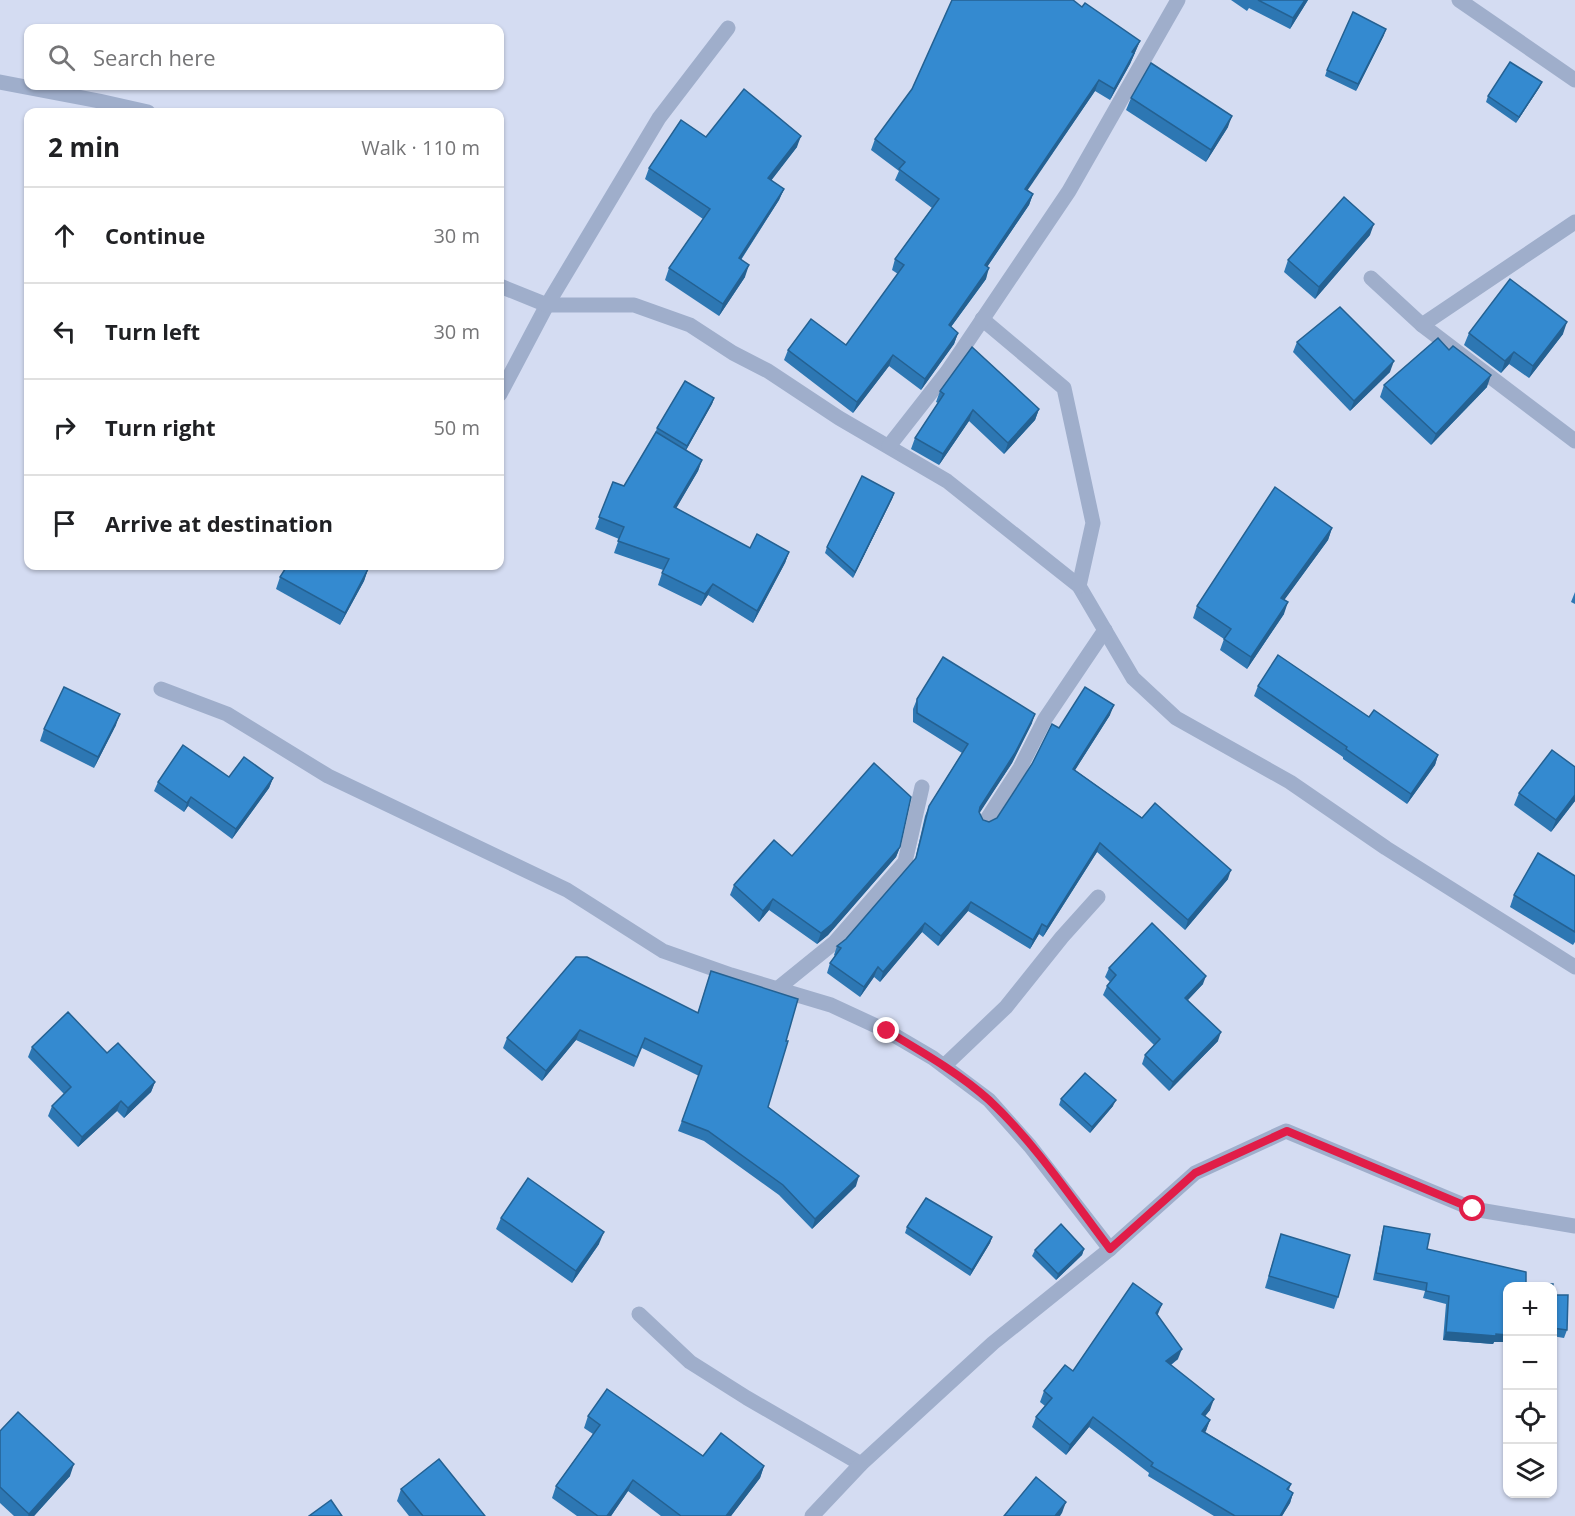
<!DOCTYPE html>
<meta charset="utf-8">
<style>
body{margin:0;font-family:"Open Sans",sans-serif;background:#f2f2f2;color:#202124}
.controls{position:absolute;right:18px;bottom:18px;display:grid;overflow:hidden;border-radius:12px;box-shadow:0 2px 4px #0004}
.controls button{width:54px;height:54px;display:grid;place-items:center;padding:0;border:0;border-bottom:2px solid #e0e0e0;background:#fff;color:#202124;font:30px sans-serif}
.stop{position:absolute;width:18px;height:18px;margin:-14px;border:4px solid #e11d48;border-radius:50%;background:#fff}
.stop.end{background:#e11d48;border-color:#fff;box-shadow:0 2px 6px #0008}
.list{margin:0;padding:0;list-style:none}
h2{display:flex;justify-content:space-between;align-items:center;height:78px;margin:0;padding:0 24px;font-size:26px}
h2 small{font-size:20px;font-weight:400;color:#757577}
.list li{display:grid;grid-template-columns:39px 1fr auto;gap:18px;align-items:center;box-sizing:border-box;height:96px;padding:0 24px;border-top:2px solid #e0e0e0}
.list b{display:block;font-size:22px;white-space:nowrap}
.list em{font-size:20px;font-style:normal;color:#757577}
.icon{flex:none;width:33px;height:33px;fill:none;stroke:currentColor;stroke-width:2;stroke-linecap:round;stroke-linejoin:round}
.map{position:relative;flex:none;width:1575px;height:1516px;overflow:hidden}
.search{position:absolute;background:#fff;box-shadow:0 2px 4px #0004;left:24px;top:24px;width:480px;height:66px;display:flex;align-items:center;gap:15px;box-sizing:border-box;padding:0 21px;border-radius:12px;color:#757577;font-size:22px}
.panel{position:absolute;background:#fff;box-shadow:0 2px 4px #0004;left:24px;top:108px;width:480px;height:462px;border-radius:12px}
.map>svg:first-child{display:block}
.lines{fill:none;stroke-linecap:round;stroke-linejoin:round}
.lane{stroke:#9faecb;stroke-width:15}
.street{stroke:#9faecb;stroke-width:15}
.wall{fill:#2d77b3}
.shaded-wall{fill:#246192}
.building{fill:#348ad0;stroke:#246192;stroke-width:1.5}
.route{stroke:#e11d48;stroke-width:8}
</style>
<div class="map">
<svg width="1575" height="1516" viewBox="0 0 1575 1516">
<rect width="100%" height="100%" fill="#d4dcf2"/>
<g class="lines">
<g class="lane">
<polyline points="500,394 547,305 659,118 728,28"/>
<polyline points="639,1314 690,1362 747,1398 861,1464"/>
</g>
<g class="street">
<polyline points="1459,0 1575,80"/>
<polyline points="0,82 99,101 148,112"/>
<polyline points="1371,278 1422,325 1575,441"/>
<polyline points="500,286 547,305 634,305 690,325 733,353 768,371 839,418 947,481 1079,586 1133,678 1176,718 1290,782 1386,848 1575,967"/>
<polyline points="982,319 1064,388 1093,523 1079,586"/>
<polyline points="1422,325 1575,222"/>
<polyline points="889,446 947,372 1069,191 1178,0"/>
<polyline points="161,689 227,714 328,776 567,890 663,951 731,975 831,1005 887,1031 933,1058 989,1100 1030,1146 1110,1249"/>
<polyline points="985,822 1020,768 1045,719 1105,630"/>
<polyline points="777,989 835,942 905,862 922,787"/>
<polyline points="944,1066 1006,1007 1062,937 1098,897"/>
<polyline points="812,1516 861,1464 993,1343 1110,1249 1195,1173 1286,1131 1473,1209 1575,1226"/>
</g>
</g>
<g class="wall">
<polygon points="1231,0 1308,0 1290,29 1249,8 1247,11"/>
<polygon points="1082,7 1140,41 1130,64 1110,100 1095,91 1027,190 1033,194 1029,205 987,267 986,279 951,327 958,333 954,344 921,390 889,366 853,413 784,360 788,350 846,345 898,274 892,270 895,259 932,208 895,180 899,171 871,150 875,139"/>
<polygon points="1384,35 1356,91 1325,76 1327,70"/>
<polygon points="1542,82 1539,88 1516,123 1486,102 1488,96"/>
<polygon points="1131,98 1228,127 1206,162 1126,110"/>
<polygon points="706,137 797,147 771,180 784,189 779,200 741,260 745,277 719,316 665,280 669,268 703,219 645,179 649,168"/>
<polygon points="1370,235 1315,299 1284,272 1288,260"/>
<polygon points="1469,333 1563,334 1529,378 1509,364 1501,373 1464,345"/>
<polygon points="1297,342 1390,372 1350,411 1293,352"/>
<polygon points="1449,350 1487,387 1431,445 1380,397 1384,385"/>
<polygon points="940,391 1039,409 1035,420 1004,454 969,421 939,465 911,449 915,438 938,403 936,402"/>
<polygon points="714,398 712,404 686,450 702,460 698,471 676,508 750,548 789,552 785,563 753,623 708,595 701,606 658,585 663,570 614,553 619,539 595,529 613,482 624,486 655,434 657,428"/>
<polygon points="894,493 892,499 853,578 825,553 827,547"/>
<polygon points="1332,528 1328,540 1284,600 1284,614 1247,669 1220,650 1224,639 1193,618 1197,606"/>
<polygon points="368,569 364,581 340,625 276,589 280,577"/>
<polygon points="1575,592 1575,604 1571,602"/>
<polygon points="1258,686 1369,717 1438,755 1435,765 1407,804 1343,759 1343,757 1254,696"/>
<polygon points="917,699 1032,723 1012,763 979,813 983,820 989,822 997,818 1059,728 1110,715 1075,770 1228,879 1185,930 1097,852 1043,937 1039,934 1030,949 968,911 938,946 922,932 880,982 874,977 860,997 827,973 830,963 835,956 834,955 837,946 846,939 915,860 925,816 929,806 962,753 913,722 913,709"/>
<polygon points="116,725 94,768 40,741 44,729"/>
<polygon points="229,777 273,778 269,788 232,839 188,806 184,812 154,791 158,782"/>
<polygon points="1519,793 1575,801 1551,832 1514,805"/>
<polygon points="900,847 896,857 828,935 817,944 769,910 759,922 730,895 734,885 792,856"/>
<polygon points="1575,876 1575,942 1573,945 1510,907 1514,895"/>
<polygon points="1109,968 1203,984 1188,1000 1218,1041 1169,1091 1142,1064 1145,1055 1154,1045 1103,995 1107,986 1110,982 1105,977"/>
<polygon points="711,971 786,1041 768,1107 856,1186 812,1229 779,1195 704,1141 678,1131 699,1076 642,1048 634,1067 576,1040 542,1081 503,1048 507,1038 698,1012"/>
<polygon points="32,1047 107,1053 155,1082 151,1092 124,1118 117,1111 78,1147 48,1116 52,1106 64,1094 28,1057"/>
<polygon points="1061,1099 1113,1106 1090,1133 1059,1105"/>
<polygon points="501,1218 599,1244 572,1283 496,1229"/>
<polygon points="1384,1226 1427,1249 1508,1287 1508,1342 1494,1342 1493,1344 1443,1340 1446,1304 1423,1298 1425,1291 1373,1280 1382,1234"/>
<polygon points="907,1227 992,1237 990,1243 970,1276 905,1233"/>
<polygon points="1281,1234 1338,1297 1334,1309 1265,1288"/>
<polygon points="1084,1249 1082,1255 1056,1280 1032,1256 1035,1250"/>
<polygon points="1552,1295 1567,1330 1564,1338 1552,1336"/>
<polygon points="1158,1315 1178,1359 1171,1365 1210,1410 1205,1416 1210,1420 1205,1432 1291,1484 1289,1490 1293,1493 1290,1503 1282,1516 1214,1516 1148,1476 1149,1473 1089,1427 1066,1455 1032,1427 1036,1417 1045,1406 1040,1402 1044,1391"/>
<polygon points="588,1416 703,1456 764,1466 760,1478 731,1516 661,1516 628,1491 611,1516 577,1516 552,1498 556,1486 593,1434 584,1428"/>
<polygon points="0,1431 70,1476 34,1516 14,1516 0,1503"/>
<polygon points="401,1489 485,1516 409,1516 397,1501"/>
</g>
<g class="shaded-wall">
<polygon points="1305,0 1308,0 1290,29 1293,18"/>
<polygon points="1386,29 1384,35 1356,91 1358,84"/>
<polygon points="1140,41 1130,64 1110,100 1114,89 1132,52"/>
<polygon points="1099,80 1095,91 1021,200 1025,189"/>
<polygon points="1542,82 1539,88 1516,123 1519,117"/>
<polygon points="1232,116 1228,127 1206,162 1211,150"/>
<polygon points="801,136 797,147 764,190 768,178"/>
<polygon points="784,189 779,200 734,270 739,258"/>
<polygon points="1033,194 1029,205 981,276 985,265"/>
<polygon points="1374,224 1370,235 1315,299 1319,287"/>
<polygon points="749,265 745,277 719,316 723,304"/>
<polygon points="989,268 986,279 945,335 949,325"/>
<polygon points="1567,322 1563,334 1529,378 1533,366"/>
<polygon points="958,333 954,344 921,390 925,379"/>
<polygon points="1514,352 1509,364 1501,373 1505,361"/>
<polygon points="893,355 889,366 853,413 857,402"/>
<polygon points="1394,361 1390,372 1350,411 1354,401"/>
<polygon points="1491,375 1487,387 1431,445 1436,434"/>
<polygon points="714,398 712,404 685,452 687,446"/>
<polygon points="1039,409 1035,420 1004,454 1008,443"/>
<polygon points="973,410 969,421 939,465 943,454"/>
<polygon points="702,460 698,471 670,519 674,507"/>
<polygon points="894,493 892,499 853,578 855,572"/>
<polygon points="1332,528 1328,540 1277,610 1281,598"/>
<polygon points="789,552 785,563 753,623 757,611"/>
<polygon points="368,569 364,581 340,625 345,613"/>
<polygon points="713,584 708,595 701,606 705,594"/>
<polygon points="1288,602 1284,614 1247,669 1251,657"/>
<polygon points="1114,705 1110,715 1070,778 1073,769"/>
<polygon points="120,714 116,725 94,768 98,757"/>
<polygon points="1035,714 1032,723 1012,763 977,817 980,807"/>
<polygon points="1438,755 1435,765 1407,804 1411,794"/>
<polygon points="273,778 269,788 232,839 236,829"/>
<polygon points="1575,795 1575,801 1551,832 1556,820"/>
<polygon points="191,797 188,806 184,812 187,803"/>
<polygon points="1100,843 1097,852 1043,937 1047,927"/>
<polygon points="900,847 896,857 828,935 817,944 821,933"/>
<polygon points="1231,870 1228,879 1185,930 1188,920"/>
<polygon points="773,899 769,910 759,922 763,911"/>
<polygon points="971,902 968,911 938,946 941,936"/>
<polygon points="925,923 922,932 880,982 883,972"/>
<polygon points="1042,924 1039,934 1030,949 1033,940"/>
<polygon points="878,967 874,977 860,997 864,987"/>
<polygon points="1206,976 1203,984 1182,1006 1185,998"/>
<polygon points="580,1030 576,1040 542,1081 546,1071"/>
<polygon points="1221,1032 1218,1041 1169,1091 1173,1082"/>
<polygon points="155,1082 151,1092 124,1118 128,1108"/>
<polygon points="1116,1100 1113,1106 1090,1133 1092,1127"/>
<polygon points="121,1101 117,1111 78,1147 82,1137"/>
<polygon points="859,1176 856,1186 812,1229 815,1219"/>
<polygon points="604,1232 599,1244 572,1283 576,1271"/>
<polygon points="992,1237 990,1243 970,1276 972,1270"/>
<polygon points="1084,1249 1082,1255 1056,1280 1058,1274"/>
<polygon points="1162,1304 1158,1314 1152,1323 1156,1313"/>
<polygon points="1446,1332 1508,1335 1508,1342 1494,1342 1493,1344 1443,1340"/>
<polygon points="1182,1349 1178,1359 1162,1371 1166,1361"/>
<polygon points="1214,1399 1210,1410 1198,1425 1202,1414"/>
<polygon points="1093,1417 1089,1427 1066,1455 1070,1445"/>
<polygon points="1210,1420 1206,1431 1198,1441 1202,1431"/>
<polygon points="74,1464 70,1476 34,1516 28,1516 29,1514"/>
<polygon points="764,1466 760,1478 731,1516 726,1516"/>
<polygon points="633,1480 628,1491 611,1516 607,1516"/>
<polygon points="1293,1493 1290,1503 1282,1516 1280,1516"/>
<polygon points="1066,1502 1062,1513 1060,1516 1055,1516"/>
</g>
<g class="building">
<polygon points="952,0 1073,0 1082,7 1085,3 1140,41 1132,52 1134,53 1114,89 1099,80 1025,189 1033,194 985,265 989,268 949,325 958,333 925,379 893,355 857,402 788,350 811,319 846,345 904,265 895,259 939,199 899,169 905,162 875,139 912,89"/>
<polygon points="1258,0 1305,0 1293,18"/>
<polygon points="1353,12 1386,29 1358,84 1327,70"/>
<polygon points="1510,62 1542,82 1519,117 1488,96"/>
<polygon points="1151,63 1232,116 1211,150 1131,98"/>
<polygon points="744,89 801,136 768,178 784,189 739,258 749,265 723,304 669,268 710,209 649,168 681,120 706,137"/>
<polygon points="1344,197 1374,224 1319,287 1288,260"/>
<polygon points="1510,279 1567,322 1533,366 1514,352 1505,361 1469,333"/>
<polygon points="1340,307 1394,361 1354,401 1297,342"/>
<polygon points="1438,338 1449,350 1453,346 1491,375 1436,434 1384,385"/>
<polygon points="972,347 1039,409 1008,443 973,410 943,454 915,438 944,394 940,391"/>
<polygon points="685,381 714,398 687,446 657,428"/>
<polygon points="656,432 702,460 674,507 750,548 757,534 789,552 757,611 713,584 705,594 662,573 669,559 618,541 624,527 599,517 613,482 624,486"/>
<polygon points="862,476 894,493 855,572 827,547"/>
<polygon points="1275,487 1332,528 1281,598 1288,602 1251,657 1224,639 1231,629 1197,606"/>
<polygon points="287,566 362,566 368,569 345,613 280,577"/>
<polygon points="1278,655 1369,717 1374,710 1438,755 1411,794 1346,749 1347,747 1258,686"/>
<polygon points="943,657 1035,714 1015,753 980,807 979,812 983,820 989,822 997,818 1032,764 1052,724 1059,728 1085,687 1114,705 1073,769 1142,818 1155,803 1231,870 1188,920 1100,843 1047,927 1042,924 1033,940 971,902 941,936 925,923 883,972 878,967 864,987 830,963 841,948 837,946 846,939 916,858 929,806 968,744 917,713 917,699"/>
<polygon points="64,687 120,714 98,757 44,729"/>
<polygon points="183,745 229,777 244,757 273,778 236,829 191,797 187,803 158,782"/>
<polygon points="1552,750 1575,767 1575,795 1556,820 1519,793"/>
<polygon points="874,763 911,797 900,847 832,924 821,933 773,899 763,911 734,885 774,840 792,856"/>
<polygon points="1538,853 1575,876 1575,932 1514,895"/>
<polygon points="1152,923 1206,976 1185,998 1221,1032 1173,1082 1145,1055 1160,1039 1107,986 1116,975 1109,968"/>
<polygon points="576,957 587,957 698,1013 711,971 798,999 786,1041 788,1041 768,1107 859,1176 815,1219 783,1185 708,1131 682,1121 702,1066 645,1038 637,1057 580,1030 546,1071 507,1038"/>
<polygon points="68,1012 107,1053 118,1043 155,1082 128,1108 121,1101 82,1137 52,1106 71,1087 32,1047"/>
<polygon points="1085,1073 1116,1100 1092,1127 1061,1099"/>
<polygon points="528,1178 604,1232 576,1271 501,1218"/>
<polygon points="926,1198 992,1237 972,1270 907,1227"/>
<polygon points="1061,1224 1084,1249 1058,1274 1035,1250"/>
<polygon points="1384,1226 1430,1234 1427,1249 1526,1272 1526,1283 1553,1284 1552,1294 1552,1287 1508,1287 1508,1335 1496,1334 1496,1336 1446,1332 1449,1296 1426,1291 1427,1283 1376,1273"/>
<polygon points="1281,1234 1350,1255 1338,1297 1269,1276"/>
<polygon points="1133,1283 1162,1304 1156,1313 1182,1349 1166,1361 1214,1399 1202,1414 1210,1420 1202,1431 1291,1484 1287,1489 1293,1493 1280,1516 1235,1516 1151,1466 1153,1463 1093,1417 1070,1445 1036,1417 1052,1398 1044,1391 1065,1365 1073,1371"/>
<polygon points="1552,1295 1568,1295 1567,1330 1552,1328"/>
<polygon points="607,1389 703,1456 721,1433 764,1466 726,1516 681,1516 633,1480 607,1516 598,1516 556,1486 600,1425 588,1416"/>
<polygon points="18,1412 74,1464 29,1514 0,1487 0,1431"/>
<polygon points="439,1459 485,1516 423,1516 401,1489"/>
<polygon points="1036,1477 1066,1502 1055,1516 1004,1516"/>
<polygon points="331,1500 342,1516 309,1516"/>
</g>
<g class="lines">
<path class="route" d="M 887,1031 C 922,1052 959,1073 989,1100 C 1035,1143 1072,1199 1110,1249 L 1195,1173 L 1287,1131 L 1473,1209"/>
</g>
</svg>
<div class="controls">
<button>+</button>
<button>−</button>
<button><svg class="icon" aria-label="locate" viewBox="0 0 24 24"><circle cx="12" cy="12" r="6"/><path d="M12 2v4M12 18v4M2 12h4M18 12h4"/></svg></button>
<button><svg class="icon" aria-label="layers" viewBox="0 0 24 24"><path d="M12 4l9 5-9 5-9-5zM3 14l9 5 9-5"/></svg></button>
</div>
<div class="stop" style="left:1473px;top:1209px"></div>
<div class="stop end" style="left:887px;top:1031px"></div>
<div class="search"><svg class="icon" aria-label="search" viewBox="0 0 24 24"><circle cx="10" cy="10" r="6"/><path d="M15 15l6 6"/></svg>Search here</div>
<section class="panel">
<h2>2 min<small>Walk · 110 m</small></h2>
<ul class="list">
<li><svg class="icon" aria-label="ahead" viewBox="0 0 24 24"><path d="M12 20V5M6 11l6-6 6 6"/></svg><div><b>Continue</b></div><em>30 m</em></li>
<li><svg class="icon" aria-label="left" viewBox="0 0 24 24"><path d="M17 20v-9H6M10 6l-5 5 5 5"/></svg><div><b>Turn left</b></div><em>30 m</em></li>
<li><svg class="icon" aria-label="right" viewBox="0 0 24 24"><path d="M7 20v-9h11M14 6l5 5-5 5"/></svg><div><b>Turn right</b></div><em>50 m</em></li>
<li><svg class="icon" aria-label="arrive" viewBox="0 0 24 24"><path d="M6 21V4h12l-3 4 3 4H6"/></svg><div><b>Arrive at destination</b></div></li>
</ul>
</section>
</div>
